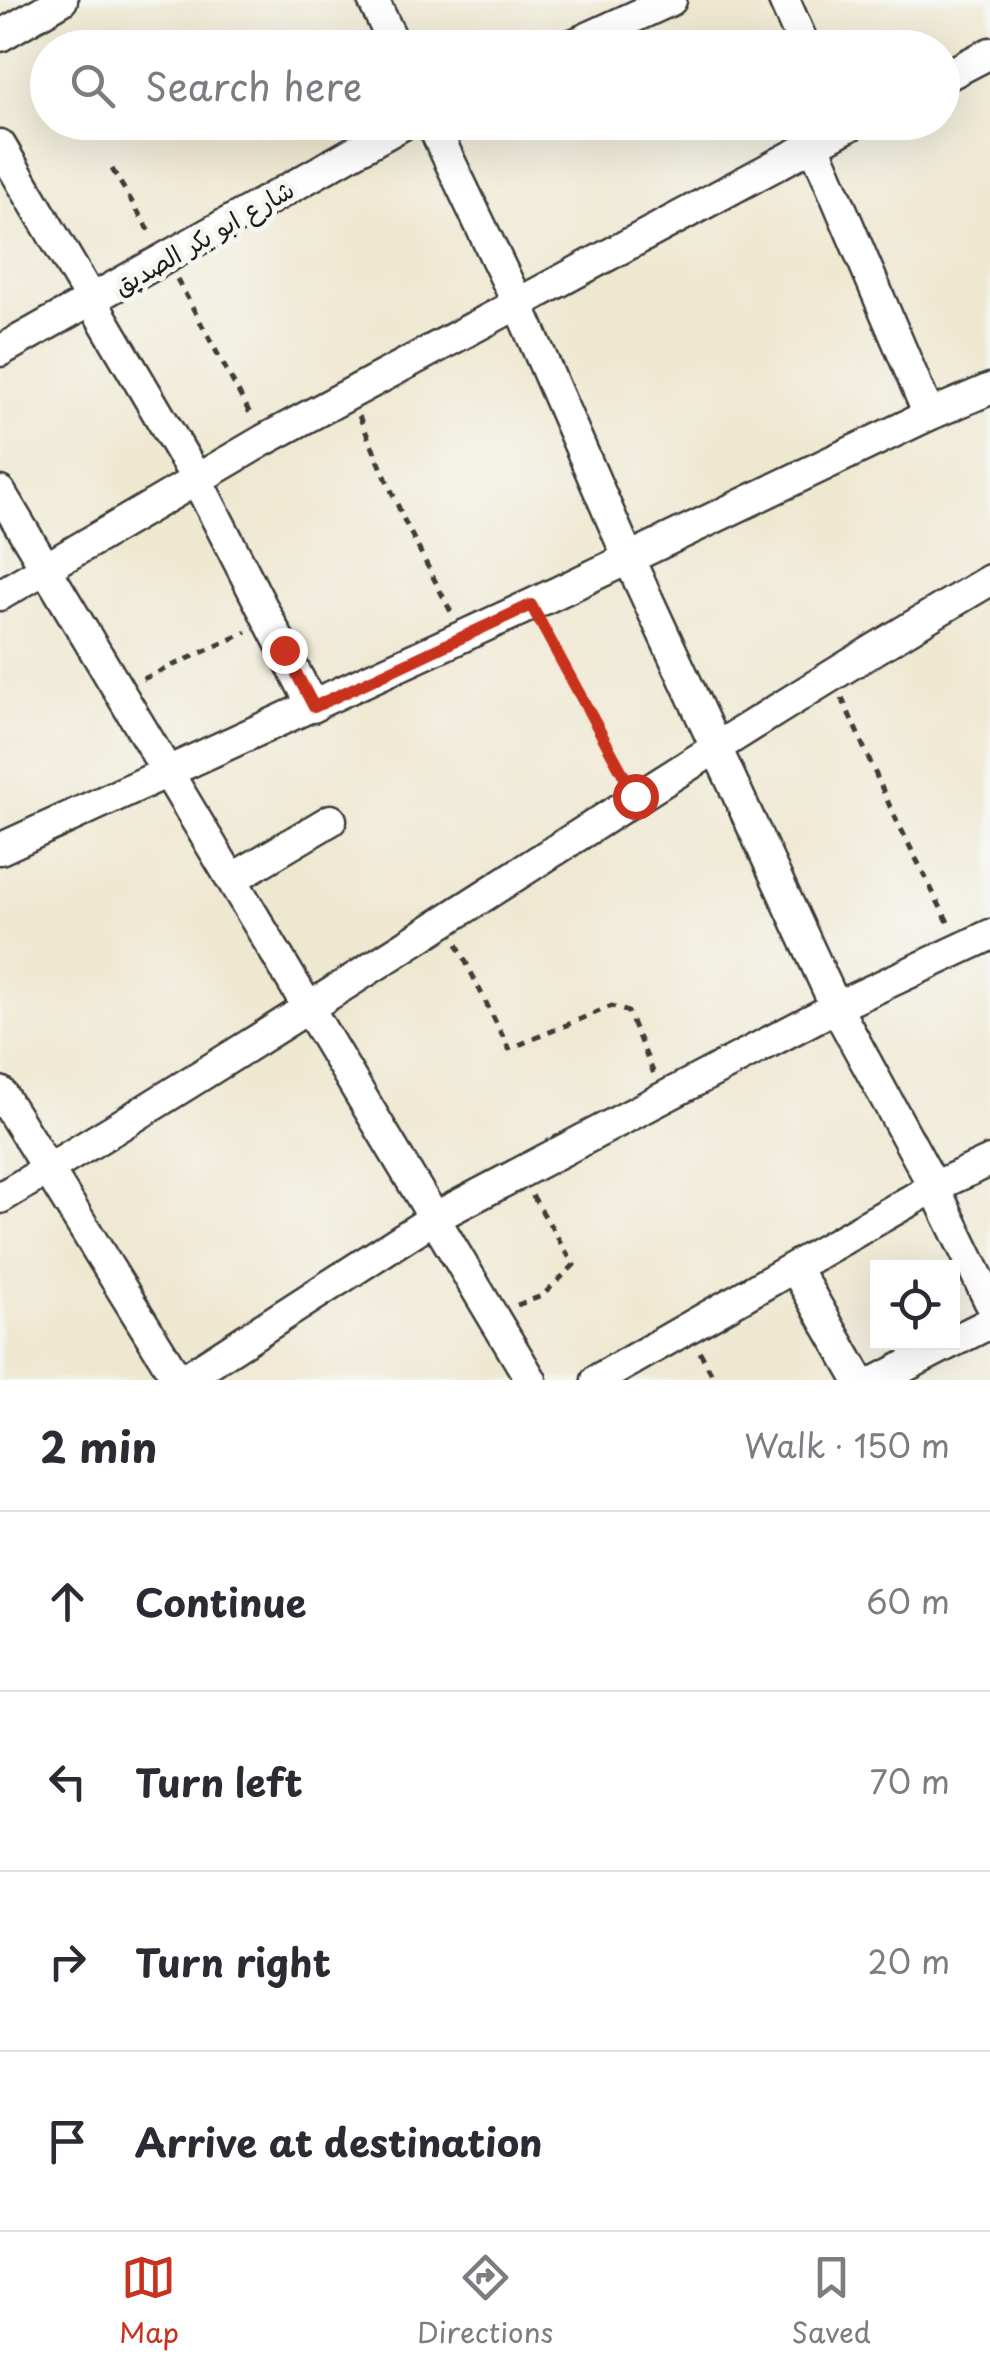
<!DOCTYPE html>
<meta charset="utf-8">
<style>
body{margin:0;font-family:"Playpen Sans","Playpen Sans Arabic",sans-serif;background:#f7f7f7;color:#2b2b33}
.controls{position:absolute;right:30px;bottom:30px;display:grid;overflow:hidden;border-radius:0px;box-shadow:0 10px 40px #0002}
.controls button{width:90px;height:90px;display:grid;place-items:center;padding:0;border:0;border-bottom:2px solid #e1e1e2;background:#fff;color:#2b2b33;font:50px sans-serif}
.stop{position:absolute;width:30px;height:30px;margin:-22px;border:8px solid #c8321e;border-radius:50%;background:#fff}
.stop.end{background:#c8321e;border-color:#fff;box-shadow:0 2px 10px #0008}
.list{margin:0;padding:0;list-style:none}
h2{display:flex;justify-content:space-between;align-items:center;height:130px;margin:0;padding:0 40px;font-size:42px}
h2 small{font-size:32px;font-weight:400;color:#7c7c81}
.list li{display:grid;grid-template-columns:65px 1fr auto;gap:30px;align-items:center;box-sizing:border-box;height:180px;padding:0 40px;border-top:2px solid #e1e1e2}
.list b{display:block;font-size:38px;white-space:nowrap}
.list em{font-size:32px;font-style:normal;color:#7c7c81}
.icon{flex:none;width:55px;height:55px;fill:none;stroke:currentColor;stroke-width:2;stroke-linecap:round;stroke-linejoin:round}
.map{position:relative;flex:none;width:990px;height:1380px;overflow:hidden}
.search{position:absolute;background:#fff;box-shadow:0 10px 40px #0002;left:30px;right:30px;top:30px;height:110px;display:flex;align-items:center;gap:25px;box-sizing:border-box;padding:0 35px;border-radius:55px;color:#7c7c81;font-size:38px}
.sheet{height:850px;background:#fff}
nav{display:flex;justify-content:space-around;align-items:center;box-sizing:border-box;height:140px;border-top:2px solid #e1e1e2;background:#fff;font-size:28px;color:#7c7c81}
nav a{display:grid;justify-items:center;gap:5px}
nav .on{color:#c8321e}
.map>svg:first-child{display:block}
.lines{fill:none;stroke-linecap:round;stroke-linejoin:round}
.minor-casing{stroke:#3c3b37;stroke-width:35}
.path{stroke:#3c3b37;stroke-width:5;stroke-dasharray:8 8;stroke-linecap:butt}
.minor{stroke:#fff;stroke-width:30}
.route{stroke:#c8321e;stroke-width:12}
.labels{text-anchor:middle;stroke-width:10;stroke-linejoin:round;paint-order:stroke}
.street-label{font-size:25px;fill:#1c1c1c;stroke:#f6f6f2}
</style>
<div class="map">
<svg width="990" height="1380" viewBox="0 0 990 1380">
<rect width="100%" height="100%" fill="#f6f6f2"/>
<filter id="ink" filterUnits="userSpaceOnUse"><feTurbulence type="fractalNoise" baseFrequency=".01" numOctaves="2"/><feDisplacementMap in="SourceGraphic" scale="20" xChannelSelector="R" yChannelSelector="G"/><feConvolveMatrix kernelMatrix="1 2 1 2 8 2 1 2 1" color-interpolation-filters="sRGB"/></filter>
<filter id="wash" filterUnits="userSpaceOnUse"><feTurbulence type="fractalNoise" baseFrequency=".0048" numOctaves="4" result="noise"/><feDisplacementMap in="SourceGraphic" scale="40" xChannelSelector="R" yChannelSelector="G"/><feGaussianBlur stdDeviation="2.25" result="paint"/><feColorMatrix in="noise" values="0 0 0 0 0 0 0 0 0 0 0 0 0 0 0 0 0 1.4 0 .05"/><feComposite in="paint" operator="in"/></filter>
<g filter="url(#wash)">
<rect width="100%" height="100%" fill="#efe8d1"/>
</g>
<g filter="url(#ink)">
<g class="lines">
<defs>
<g id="minor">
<polyline points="373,0 396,48"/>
<polyline points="784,0 805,48"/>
<polyline points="0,36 62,0"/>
<polyline points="566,48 671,0"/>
<polyline points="942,78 990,53"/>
<polyline points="431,122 519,306 628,557 836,1007 934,1187 990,1302"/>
<polyline points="0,145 196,478 313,707"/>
<polyline points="814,145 929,415"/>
<polyline points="0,351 407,122"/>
<polyline points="0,492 531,1380"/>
<polyline points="0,595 264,440 856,122"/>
<polyline points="0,849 531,605 929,415 990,389"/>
<polyline points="232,879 331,820"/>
<polyline points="0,1092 178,1380"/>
<path d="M 0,1198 C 335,999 655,778 990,580"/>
<polyline points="795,1268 859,1380"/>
<polyline points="952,1342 990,1323"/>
<polyline points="183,1380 436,1217 836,1007 990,935"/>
<polyline points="597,1380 934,1187 990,1161"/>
<polyline points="879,1380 952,1342"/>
</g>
</defs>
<use href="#minor" class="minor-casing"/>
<g class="path">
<polyline points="112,169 152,235"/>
<polyline points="177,279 253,419"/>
<polyline points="359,416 405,522 452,614"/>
<polyline points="542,625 625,778"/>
<polyline points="143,679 247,632"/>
<polyline points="842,698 892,811 951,928"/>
<polyline points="457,944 509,1049 612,1006 628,1012 654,1074"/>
<polyline points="517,1305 542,1296 574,1265 531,1193"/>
<polyline points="700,1352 715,1380"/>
</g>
<use href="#minor" class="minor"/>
</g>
</g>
<g class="lines" filter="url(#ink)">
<polyline class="route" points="284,650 314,707 531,605 635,796"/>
</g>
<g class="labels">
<g class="street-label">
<text transform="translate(204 238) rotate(-30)" y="9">شارع ابو بكر الصديق</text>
</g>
</g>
</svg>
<div class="controls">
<button><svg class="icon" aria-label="locate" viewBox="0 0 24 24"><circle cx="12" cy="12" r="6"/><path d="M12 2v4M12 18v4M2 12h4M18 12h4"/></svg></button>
</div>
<div class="stop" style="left:635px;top:796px"></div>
<div class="stop end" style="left:284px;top:650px"></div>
<div class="search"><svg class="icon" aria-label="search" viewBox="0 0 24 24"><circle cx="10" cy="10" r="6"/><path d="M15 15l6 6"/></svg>Search here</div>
</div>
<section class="sheet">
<h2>2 min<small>Walk · 150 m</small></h2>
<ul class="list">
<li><svg class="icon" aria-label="ahead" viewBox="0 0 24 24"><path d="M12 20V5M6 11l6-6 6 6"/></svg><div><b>Continue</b></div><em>60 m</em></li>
<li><svg class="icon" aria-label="left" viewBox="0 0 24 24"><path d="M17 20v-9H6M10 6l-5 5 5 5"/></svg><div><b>Turn left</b></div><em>70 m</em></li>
<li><svg class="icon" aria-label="right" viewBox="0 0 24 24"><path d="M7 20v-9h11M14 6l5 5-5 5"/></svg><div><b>Turn right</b></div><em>20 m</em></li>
<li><svg class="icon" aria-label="arrive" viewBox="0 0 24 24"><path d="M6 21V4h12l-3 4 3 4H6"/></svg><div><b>Arrive at destination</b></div></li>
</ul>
</section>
<nav>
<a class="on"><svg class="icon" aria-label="map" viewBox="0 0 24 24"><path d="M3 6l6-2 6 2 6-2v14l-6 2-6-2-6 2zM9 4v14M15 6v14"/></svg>Map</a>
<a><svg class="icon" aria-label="directions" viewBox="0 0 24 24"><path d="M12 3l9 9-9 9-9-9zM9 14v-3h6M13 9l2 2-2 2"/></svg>Directions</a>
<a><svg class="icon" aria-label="saved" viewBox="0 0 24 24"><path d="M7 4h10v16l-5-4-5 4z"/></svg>Saved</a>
</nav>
